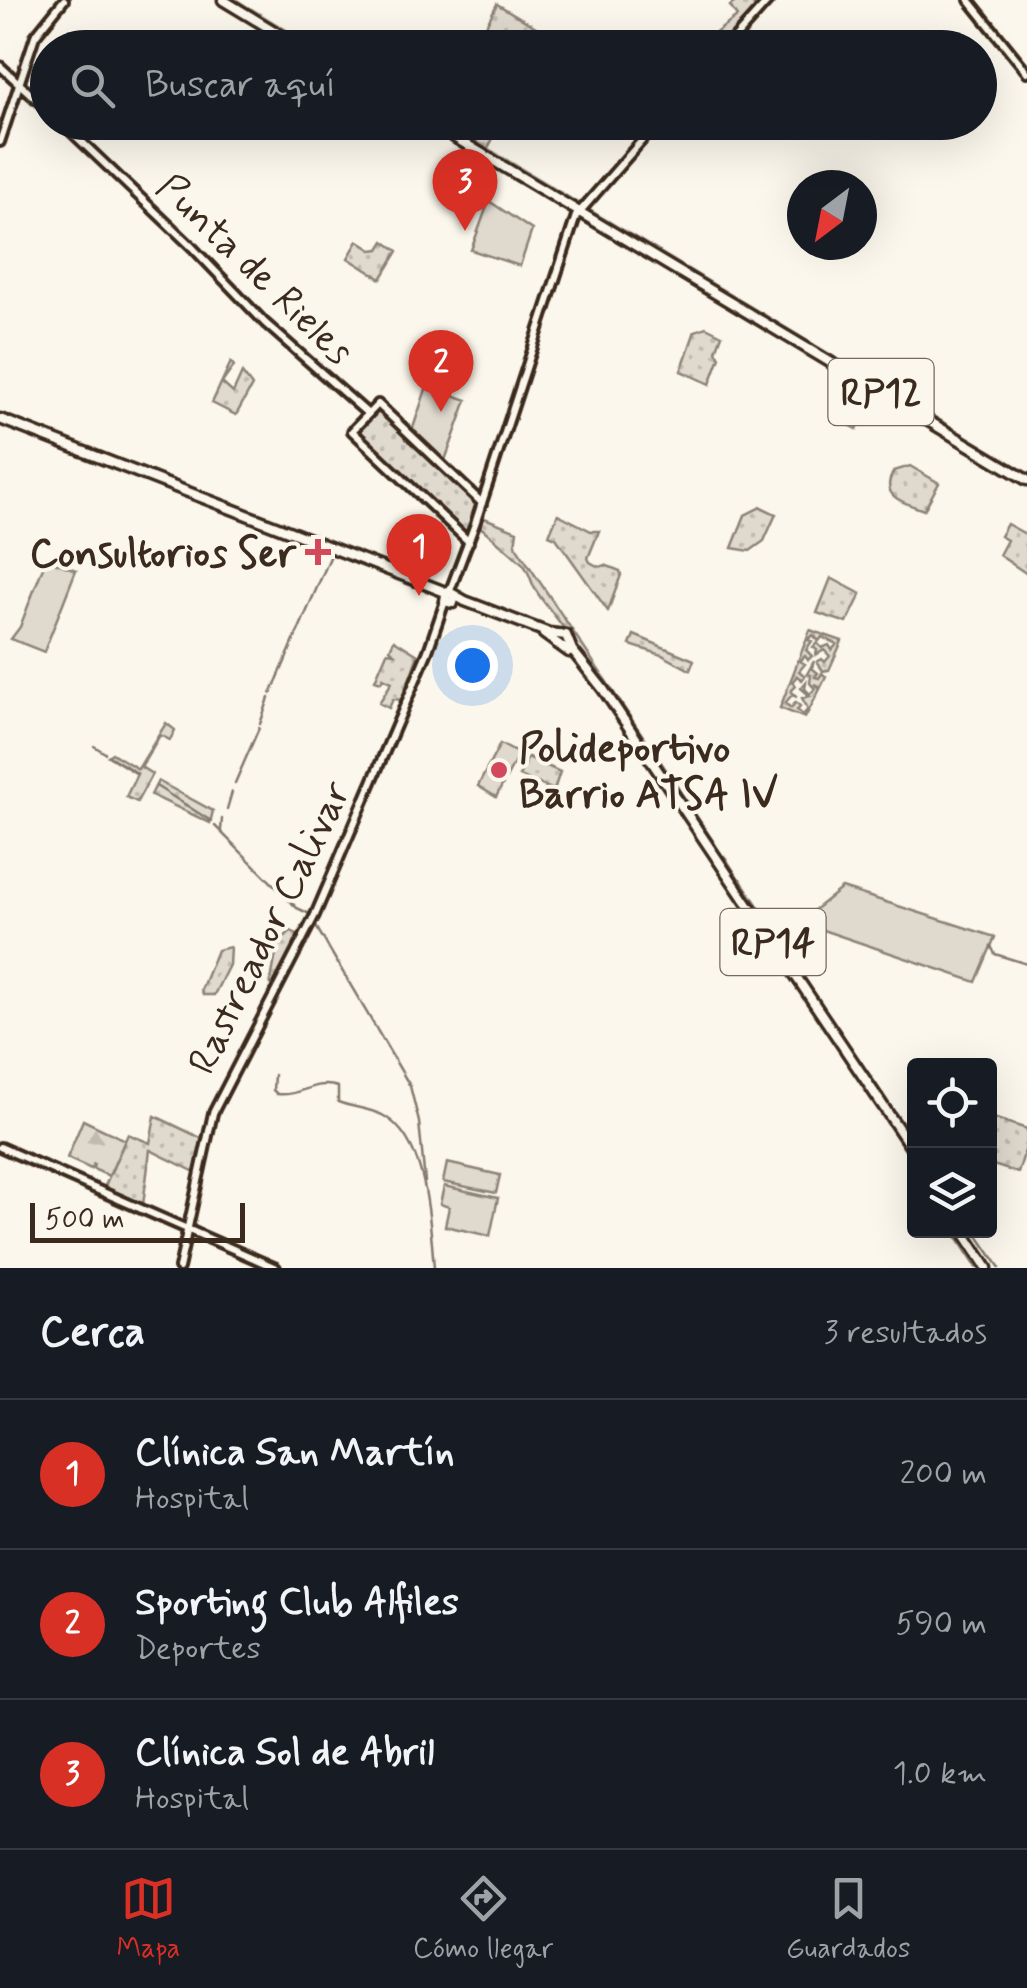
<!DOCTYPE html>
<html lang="es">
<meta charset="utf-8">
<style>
body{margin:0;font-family:Mynerve,sans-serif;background:#242831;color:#f1f3f6}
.controls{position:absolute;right:30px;bottom:30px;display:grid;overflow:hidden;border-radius:10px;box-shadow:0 10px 40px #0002}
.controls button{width:90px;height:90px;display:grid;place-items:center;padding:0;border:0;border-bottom:2px solid #363941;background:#171b24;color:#f1f3f6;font:50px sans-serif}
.compass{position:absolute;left:787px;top:170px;width:90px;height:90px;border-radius:50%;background:#171b24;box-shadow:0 10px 40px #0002;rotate:212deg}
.scale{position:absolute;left:30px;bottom:25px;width:215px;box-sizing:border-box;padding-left:10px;border:5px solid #3b2a1e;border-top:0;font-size:28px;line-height:35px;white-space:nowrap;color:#3b2a1e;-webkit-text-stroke:8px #fbf7ec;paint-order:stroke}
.you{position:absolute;left:472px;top:665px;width:35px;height:35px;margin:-25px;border:8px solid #fff;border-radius:50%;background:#1a73e8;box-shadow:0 0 0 15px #1a73e833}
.badge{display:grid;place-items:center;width:65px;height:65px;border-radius:50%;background:#d93025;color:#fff;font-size:32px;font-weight:700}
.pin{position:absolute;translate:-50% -82px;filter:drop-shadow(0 2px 5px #0008)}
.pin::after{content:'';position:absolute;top:52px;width:35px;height:30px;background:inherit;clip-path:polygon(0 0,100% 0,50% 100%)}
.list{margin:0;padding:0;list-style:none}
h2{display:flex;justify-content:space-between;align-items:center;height:130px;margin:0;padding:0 40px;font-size:42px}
h2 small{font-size:32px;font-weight:400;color:#9ea1a6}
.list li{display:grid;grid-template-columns:65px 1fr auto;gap:30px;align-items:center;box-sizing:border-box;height:150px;padding:0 40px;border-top:2px solid #363941}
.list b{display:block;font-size:38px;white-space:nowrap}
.list p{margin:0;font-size:32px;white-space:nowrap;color:#9ea1a6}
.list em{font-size:32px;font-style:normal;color:#9ea1a6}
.icon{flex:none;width:55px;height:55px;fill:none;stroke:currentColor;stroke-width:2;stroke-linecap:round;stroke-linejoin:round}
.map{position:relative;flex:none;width:1027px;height:1268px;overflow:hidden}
.search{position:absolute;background:#171b24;box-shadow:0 10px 40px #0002;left:30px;right:30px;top:30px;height:110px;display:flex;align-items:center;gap:25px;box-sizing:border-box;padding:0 35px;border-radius:55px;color:#9ea1a6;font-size:38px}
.sheet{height:580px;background:#171b24}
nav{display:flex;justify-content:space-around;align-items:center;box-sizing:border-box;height:140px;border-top:2px solid #363941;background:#171b24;font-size:28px;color:#9ea1a6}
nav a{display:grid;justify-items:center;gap:5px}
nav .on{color:#d93025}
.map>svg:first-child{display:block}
.grass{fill:url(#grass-dots);stroke:#8d8276;stroke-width:2.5}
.forest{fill:url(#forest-firs);stroke:#8d8276;stroke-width:2.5}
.garden{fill:#dfd9ce;stroke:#8d8276;stroke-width:2.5}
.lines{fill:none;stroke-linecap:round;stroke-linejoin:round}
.stream{stroke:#85796d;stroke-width:2.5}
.canal{stroke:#b6aea2;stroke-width:5}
.secondary-casing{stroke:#3b2a1e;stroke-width:14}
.primary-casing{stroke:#3b2a1e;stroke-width:15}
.secondary{stroke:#fbf7ec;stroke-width:6}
.primary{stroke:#fbf7ec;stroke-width:8}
.poi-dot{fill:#d1495b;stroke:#fbf7ec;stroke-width:4}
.labels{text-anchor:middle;stroke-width:8;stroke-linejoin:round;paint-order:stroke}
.shield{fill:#fbf7ec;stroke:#75685c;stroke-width:2.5}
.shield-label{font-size:38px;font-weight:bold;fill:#3b2a1e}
.street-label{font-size:40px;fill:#3b2a1e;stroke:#fbf7ec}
.poi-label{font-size:40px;font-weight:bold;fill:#3b2a1e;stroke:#fbf7ec;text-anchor:end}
</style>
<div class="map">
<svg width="1027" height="1268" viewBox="0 0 1027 1268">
<defs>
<pattern id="grass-dots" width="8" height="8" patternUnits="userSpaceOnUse" patternTransform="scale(2.5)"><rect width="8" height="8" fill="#dfd9ce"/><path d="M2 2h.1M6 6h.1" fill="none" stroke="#c0bab0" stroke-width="1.8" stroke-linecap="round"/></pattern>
<pattern id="forest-firs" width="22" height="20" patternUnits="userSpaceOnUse" patternTransform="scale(2.5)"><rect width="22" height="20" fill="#dfd9ce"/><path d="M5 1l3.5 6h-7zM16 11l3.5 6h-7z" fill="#c0bab0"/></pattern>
</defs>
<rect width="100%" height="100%" fill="#fbf7ec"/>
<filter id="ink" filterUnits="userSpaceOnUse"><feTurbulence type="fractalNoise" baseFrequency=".01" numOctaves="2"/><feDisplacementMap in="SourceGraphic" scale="20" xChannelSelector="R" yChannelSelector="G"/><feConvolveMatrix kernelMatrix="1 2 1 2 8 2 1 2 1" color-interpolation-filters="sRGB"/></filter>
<g filter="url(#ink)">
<g class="grass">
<polygon points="738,0 751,0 755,8 721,44 714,34 737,17 730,6"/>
<polygon points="497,4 546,33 539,47 475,47"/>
<polygon points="445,123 501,123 488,148"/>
<polygon points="358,241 372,250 379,249 384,241 398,251 381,279 348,258"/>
<polygon points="706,327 722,335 716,351 720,357 710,384 681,371 695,331"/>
<polygon points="231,362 234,366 222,383 233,393 242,373 252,386 236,415 212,403"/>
<polygon points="378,411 474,500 477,505 468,530 464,531 360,434 360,429"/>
<path d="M 910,466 L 939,483 L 924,510 C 904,503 878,497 894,471 Z"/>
<polygon points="761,507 776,514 764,541 750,551 732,548 745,515"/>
<polygon points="558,514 591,531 599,531 588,558 590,562 599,567 605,565 620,571 621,575 608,611 556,538 549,535"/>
<path d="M 482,517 L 517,531 L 515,545 L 647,742 L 644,743 L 575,647 C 566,626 547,609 535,589 C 530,580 529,568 520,561 C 507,549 492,537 478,525 Z"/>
<polygon points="1007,524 1027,535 1027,574 999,555 1007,540 1000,536"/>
<polygon points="831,578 861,594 847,623 817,613"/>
<polygon points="810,630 842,641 829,670 823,671 817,662 822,659 825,662 830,656 824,650 816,655 817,650 813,647 817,643 822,648 829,645 832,650 837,644 822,637 819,641 813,635 808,640 812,641 806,650 812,656 808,660 805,656 800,661 805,664 799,671 805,676 802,680 797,676 793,681 796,686 791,691 797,697 792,695 785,703 791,708 796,702 800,706 797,710 803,715 808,709 802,698 810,696 801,688 806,682 805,689 810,694 815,689 810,683 811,675 807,674 814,661 812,668 818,673 815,677 819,678 822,673 826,677 821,687 814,684 820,689 805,718 780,708"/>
<polygon points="634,635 694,660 690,670 662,655 630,645"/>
<polygon points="394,640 418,655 402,700 393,699 389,708 379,703 392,682 383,678 381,682 375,680 387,652 394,653 390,649"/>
<polygon points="166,723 175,730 170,740 160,735 141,767 152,774 137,802 126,797 137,774 108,756 112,753 138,769"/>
<polygon points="528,757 560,772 554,790 519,776"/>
<polygon points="158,781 213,811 210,823 151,795"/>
<path d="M 291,931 L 297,934 L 298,940 L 273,986 L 270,983 C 276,962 273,945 291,931 Z"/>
<polygon points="230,947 229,965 214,995 203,995 201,990 217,950"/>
<polygon points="155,1116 203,1139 195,1172 150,1150 143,1205 104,1188 128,1134 150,1143"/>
<polygon points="990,1117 1027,1129 1027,1144 1018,1173 990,1164"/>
</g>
<polygon class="forest" points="83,1120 125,1140 109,1176 93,1169 94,1163 91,1169 67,1158"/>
<g class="garden">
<polygon points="489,201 532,230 520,266 471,250"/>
<polygon points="850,385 873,397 857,429 840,420 850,401 844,397"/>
<polygon points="427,386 467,400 444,463 412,431"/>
<polygon points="46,559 76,570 44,652 11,639 20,627"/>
<polygon points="500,744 519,754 496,797 478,786"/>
<polygon points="842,888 995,937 976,982 799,922"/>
<polygon points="447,1163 500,1175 496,1193 443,1182"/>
<polygon points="444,1186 498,1198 490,1236 445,1226 449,1207 440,1204"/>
</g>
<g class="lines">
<g class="stream">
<polyline points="317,549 323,552"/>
<polyline points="271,694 331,555"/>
<polyline points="402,701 431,633"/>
<polyline points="397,712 401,703"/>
<polyline points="260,724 269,698"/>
<polyline points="390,728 396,716"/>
<polyline points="385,740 389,730"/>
<polyline points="94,746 105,753"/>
<polyline points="651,747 715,844"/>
<polyline points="109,756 137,773"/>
<polyline points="373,769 381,750"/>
<polyline points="235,783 259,728"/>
<polyline points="156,786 211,821"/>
<polyline points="227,809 232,792"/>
<polyline points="215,826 297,908 312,915"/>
<polyline points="221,830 222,819"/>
<polyline points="343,840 370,777"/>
<polyline points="724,856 914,1145"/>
<polyline points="740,879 777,934 777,939"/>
<polyline points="315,908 333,863"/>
<polyline points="314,923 410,1086 419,1122 425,1182"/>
<polyline points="991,946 995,954 1027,964"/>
<path d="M 274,1075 L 273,1090 L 277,1094 C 300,1097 314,1079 338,1087 L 338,1102 C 353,1108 370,1108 384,1116 C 428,1141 430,1223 434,1268"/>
<polyline points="908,1157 907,1163 914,1174"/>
<polyline points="952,1230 977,1268"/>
<polyline points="974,1230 1000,1268"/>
</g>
<g class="canal">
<polyline points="235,0 247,8"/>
<polyline points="251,10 277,26"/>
<polyline points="279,27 301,40"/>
<polyline points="313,47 314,48"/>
<polyline points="442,122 498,156"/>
<polyline points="503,159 579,205"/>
<polyline points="584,208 1027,474"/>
</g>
<defs>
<g id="secondary">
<polyline points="969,0 1027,72"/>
<polyline points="726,48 769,0"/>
<polyline points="0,66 48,110"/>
<polyline points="61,122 191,246 265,323 368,414"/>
<polyline points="0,142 35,36 64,0"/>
<polyline points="469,542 352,431 378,404 482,503"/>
<polyline points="449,593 475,524 576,216 658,122"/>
<polyline points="0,1147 276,1268"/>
<polyline points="179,1268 213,1113 315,915 428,651 445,601"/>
</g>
<g id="primary">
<polyline points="223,0 302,48"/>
<polyline points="429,122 1027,480"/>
<polyline points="0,419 448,593"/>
<polyline points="455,596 453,603 445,601 446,595 451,593 465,601 549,633 566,635 572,650 603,689 914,1152"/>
<polyline points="544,634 569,652"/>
<polyline points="962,1230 987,1268"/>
</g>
</defs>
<use href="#secondary" class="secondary-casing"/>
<use href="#primary" class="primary-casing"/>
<use href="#secondary" class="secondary"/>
<use href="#primary" class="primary"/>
</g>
</g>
<g class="poi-dot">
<path d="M313 537h10v10h10v10h-10v10h-10v-10h-10v-10h10z"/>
<circle cx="499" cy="770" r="10"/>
</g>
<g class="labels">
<g class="shield">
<rect x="828.5" y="359" width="105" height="66" rx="8"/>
<rect x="720.5" y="909" width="105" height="66" rx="8"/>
</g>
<g class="shield-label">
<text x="881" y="405">RP12</text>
<text x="773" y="955">RP14</text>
</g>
<g class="street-label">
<text transform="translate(256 268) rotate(44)" y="14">Punta de Rieles</text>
<text transform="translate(268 927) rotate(-64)" y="14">Rastreador Calivar</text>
</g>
<g class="poi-label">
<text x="296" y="566">Consultorios Ser</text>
<text x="519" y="761" text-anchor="start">Polideportivo<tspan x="519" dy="46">Barrio ATSA IV</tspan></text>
</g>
</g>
</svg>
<div class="controls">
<button><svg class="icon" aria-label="locate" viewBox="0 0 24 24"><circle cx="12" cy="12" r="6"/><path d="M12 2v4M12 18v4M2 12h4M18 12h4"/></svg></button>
<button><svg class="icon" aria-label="layers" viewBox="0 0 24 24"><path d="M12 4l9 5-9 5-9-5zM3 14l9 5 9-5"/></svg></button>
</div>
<svg class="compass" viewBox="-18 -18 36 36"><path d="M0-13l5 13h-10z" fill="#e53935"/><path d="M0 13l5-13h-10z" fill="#9ea1a6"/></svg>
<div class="scale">500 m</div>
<div class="you"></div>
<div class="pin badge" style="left:419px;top:596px">1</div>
<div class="pin badge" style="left:441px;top:412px">2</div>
<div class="pin badge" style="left:465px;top:231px">3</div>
<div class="search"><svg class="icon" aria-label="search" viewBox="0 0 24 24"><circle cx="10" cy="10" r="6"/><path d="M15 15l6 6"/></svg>Buscar aquí</div>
</div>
<section class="sheet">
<h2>Cerca<small>3 resultados</small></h2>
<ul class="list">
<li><span class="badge">1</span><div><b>Clínica San Martín</b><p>Hospital</p></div><em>200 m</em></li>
<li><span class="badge">2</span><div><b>Sporting Club Alfiles</b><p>Deportes</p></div><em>590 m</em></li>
<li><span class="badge">3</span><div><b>Clínica Sol de Abril</b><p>Hospital</p></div><em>1.0 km</em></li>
</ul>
</section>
<nav>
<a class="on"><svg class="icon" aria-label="map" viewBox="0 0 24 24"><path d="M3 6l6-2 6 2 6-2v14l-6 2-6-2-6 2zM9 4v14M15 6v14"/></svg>Mapa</a>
<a><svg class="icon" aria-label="directions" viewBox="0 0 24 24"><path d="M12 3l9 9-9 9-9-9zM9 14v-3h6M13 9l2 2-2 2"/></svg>Cómo llegar</a>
<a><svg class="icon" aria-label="saved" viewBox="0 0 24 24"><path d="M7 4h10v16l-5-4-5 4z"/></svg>Guardados</a>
</nav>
